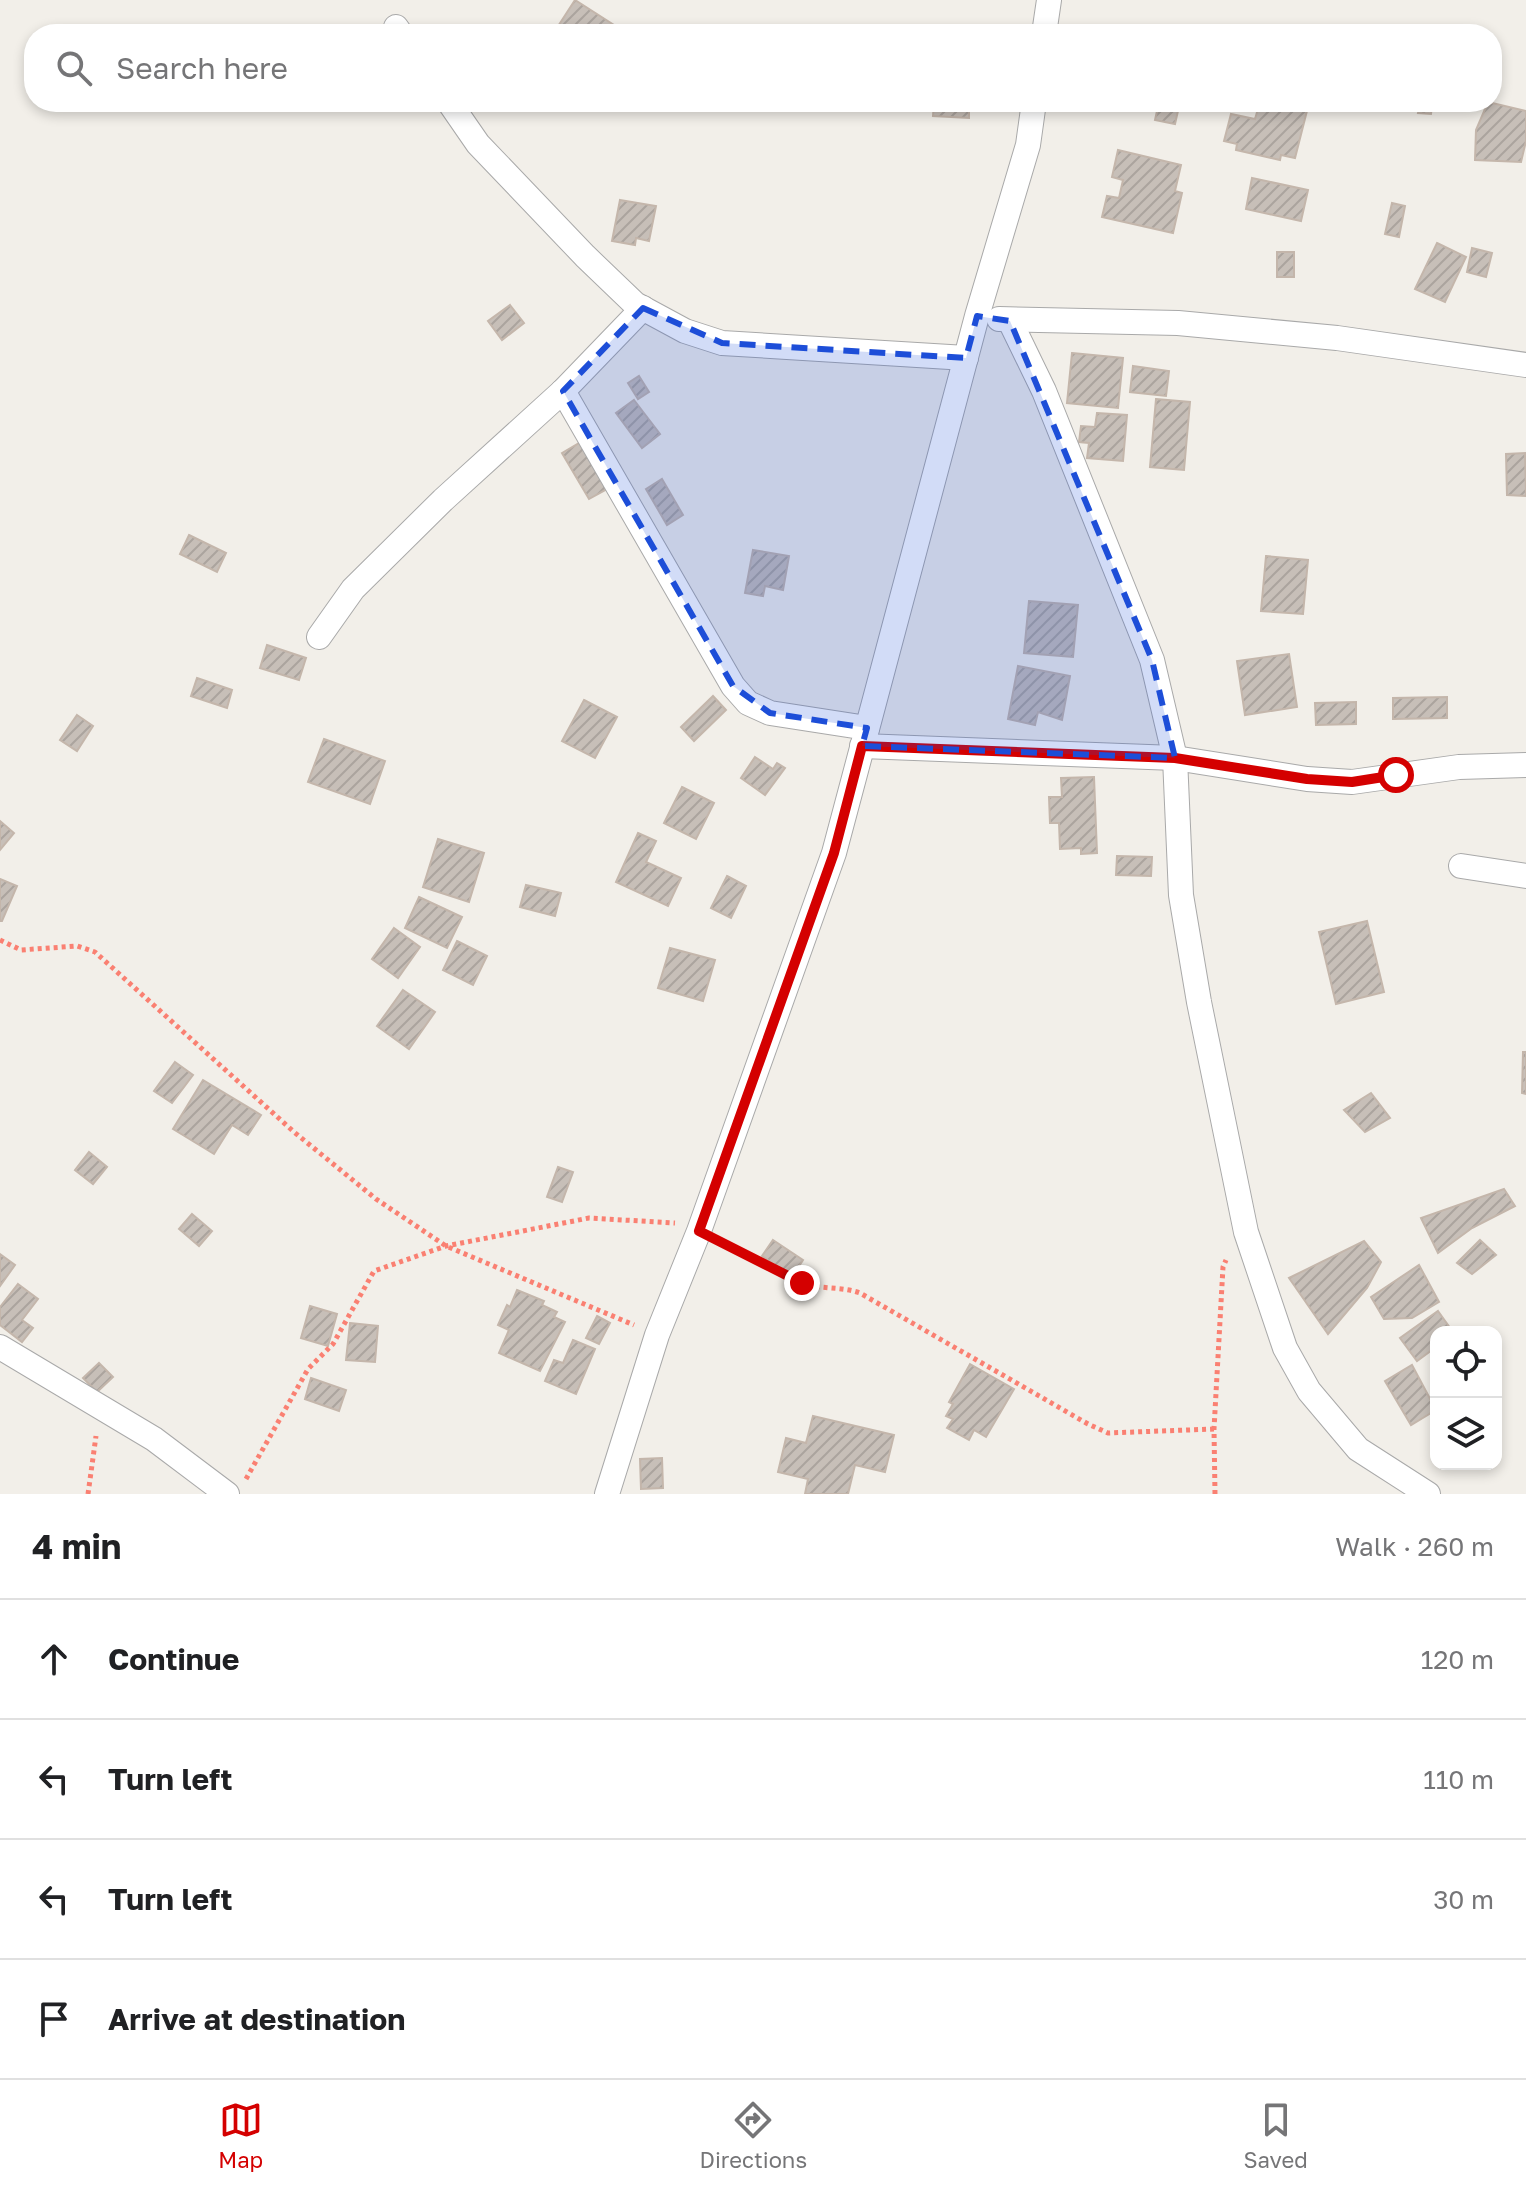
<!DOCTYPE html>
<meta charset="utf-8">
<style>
body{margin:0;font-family:"Golos Text",sans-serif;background:#f2f2f2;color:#202124}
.controls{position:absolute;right:24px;bottom:24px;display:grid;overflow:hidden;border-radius:16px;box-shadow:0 4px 12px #0003}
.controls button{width:72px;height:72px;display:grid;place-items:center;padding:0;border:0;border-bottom:2px solid #e0e0e0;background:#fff;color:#202124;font:40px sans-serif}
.stop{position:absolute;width:24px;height:24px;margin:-18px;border:6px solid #d40000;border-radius:50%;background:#fff}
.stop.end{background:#d40000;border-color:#fff;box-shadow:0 2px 8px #0008}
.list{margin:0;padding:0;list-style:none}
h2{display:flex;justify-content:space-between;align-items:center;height:104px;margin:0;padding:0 32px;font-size:34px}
h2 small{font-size:26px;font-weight:400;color:#757577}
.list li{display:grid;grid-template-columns:52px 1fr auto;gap:24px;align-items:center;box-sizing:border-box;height:120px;padding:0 32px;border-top:2px solid #e0e0e0}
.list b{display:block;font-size:30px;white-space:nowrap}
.list em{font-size:26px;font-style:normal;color:#757577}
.icon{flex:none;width:44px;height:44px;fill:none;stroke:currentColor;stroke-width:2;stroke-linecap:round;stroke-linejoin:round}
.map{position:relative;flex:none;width:1526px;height:1494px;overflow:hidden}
.search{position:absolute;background:#fff;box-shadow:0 4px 12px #0003;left:24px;right:24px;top:24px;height:88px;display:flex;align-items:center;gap:20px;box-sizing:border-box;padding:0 28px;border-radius:32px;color:#757577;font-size:30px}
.sheet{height:584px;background:#fff}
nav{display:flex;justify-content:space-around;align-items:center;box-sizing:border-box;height:112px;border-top:2px solid #e0e0e0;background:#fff;font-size:22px;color:#757577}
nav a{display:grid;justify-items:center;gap:4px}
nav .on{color:#d40000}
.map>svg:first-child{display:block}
.building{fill:url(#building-hatch);stroke:#c4b6ab;stroke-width:2}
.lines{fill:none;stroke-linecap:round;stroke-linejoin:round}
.minor-casing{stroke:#a9a9a9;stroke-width:26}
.path{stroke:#fa8072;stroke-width:5;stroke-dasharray:4 4;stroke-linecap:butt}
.minor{stroke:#fff;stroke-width:24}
.route{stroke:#d40000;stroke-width:10}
.marked{fill:#1d4ed8;fill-opacity:0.2;stroke:#1d4ed8;stroke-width:6;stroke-dasharray:16 10;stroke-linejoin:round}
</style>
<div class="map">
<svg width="1526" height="1494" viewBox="0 0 1526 1494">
<defs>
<pattern id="building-hatch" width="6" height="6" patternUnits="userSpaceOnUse" patternTransform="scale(2)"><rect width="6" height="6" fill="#c7bfb8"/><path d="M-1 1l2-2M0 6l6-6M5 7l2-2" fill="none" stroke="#aba49e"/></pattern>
</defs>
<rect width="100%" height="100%" fill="#f2efe9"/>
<g class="building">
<polygon points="575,0 628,34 553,34"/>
<polygon points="934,102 969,102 969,118 933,116"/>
<polygon points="1159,102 1180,102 1175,124 1155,120"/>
<polygon points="1260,102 1309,103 1295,158 1281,155 1280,160 1236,150 1237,144 1224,141 1231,114 1255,119"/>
<polygon points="1488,102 1526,111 1526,141 1521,162 1475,160 1476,130"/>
<polygon points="1420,104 1432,106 1431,114 1418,113"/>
<polygon points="1118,150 1181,165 1175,191 1182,193 1173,233 1102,217 1107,196 1119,198 1123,180 1112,177"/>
<polygon points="1252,178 1308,190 1301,221 1246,209"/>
<polygon points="620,200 656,206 649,241 636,238 635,245 612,241"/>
<polygon points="1392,203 1405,206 1399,237 1385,234"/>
<polygon points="1437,243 1466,257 1445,302 1415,289"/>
<polygon points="1472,248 1492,253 1486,277 1467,272"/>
<rect x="1277" y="252" width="17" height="25"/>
<polygon points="510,305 524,323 502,340 488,321"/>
<polygon points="1072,353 1123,358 1118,408 1067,403"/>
<polygon points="1133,366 1169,371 1166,396 1130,392"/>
<polygon points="639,376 649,392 638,399 628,383"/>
<polygon points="1156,399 1190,402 1184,470 1150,467"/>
<polygon points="634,400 660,434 642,448 616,413"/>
<polygon points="1097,413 1127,415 1123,461 1087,458 1089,443 1079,442 1081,426 1095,427"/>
<polygon points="581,442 607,489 589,499 562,453"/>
<polygon points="1525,453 1526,496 1507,495 1506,454"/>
<polygon points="662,479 683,515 667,525 646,489"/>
<polygon points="189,535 226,553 217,572 180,554"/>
<polygon points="753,550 789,556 783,590 765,586 763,596 745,593"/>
<polygon points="1266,556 1308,560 1303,614 1261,611"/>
<polygon points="1029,601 1078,605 1073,657 1024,653"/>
<polygon points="267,645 306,658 299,680 260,668"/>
<polygon points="1289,654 1297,707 1245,715 1237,661"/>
<polygon points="1018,666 1070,676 1062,720 1038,712 1035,725 1008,719"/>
<polygon points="197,678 232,690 227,708 191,696"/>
<polygon points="713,696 726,710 694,741 681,727"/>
<polygon points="1447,697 1447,718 1393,719 1393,698"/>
<polygon points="584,700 617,717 595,758 562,741"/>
<polygon points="1356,702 1356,724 1316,725 1315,703"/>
<polygon points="77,715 93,726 77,751 60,740"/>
<polygon points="324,739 385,761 370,804 308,782"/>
<polygon points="755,757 773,769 777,763 785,768 765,795 741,778"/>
<polygon points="1094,777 1097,853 1081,854 1081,848 1060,849 1059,823 1050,823 1049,797 1062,797 1061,778"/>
<polygon points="682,787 714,803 696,839 664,823"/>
<polygon points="0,821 14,833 0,850"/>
<polygon points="638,833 656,841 646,862 681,878 668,906 616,882"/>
<polygon points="438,839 484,853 469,902 423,887"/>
<polygon points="1117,856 1152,857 1151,876 1116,875"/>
<polygon points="727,876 746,886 731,918 711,908"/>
<polygon points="0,879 17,886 2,921 0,921"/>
<polygon points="526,885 561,893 555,916 520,907"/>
<polygon points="419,897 462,917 447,948 405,928"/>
<polygon points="1367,921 1384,992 1336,1004 1319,932"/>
<polygon points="394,928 420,947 398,978 372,959"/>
<polygon points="457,941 487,956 473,985 443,970"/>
<polygon points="670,948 715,960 703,1001 658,988"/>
<polygon points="403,990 435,1012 409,1049 377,1026"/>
<polygon points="1523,1052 1526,1052 1526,1094 1522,1093"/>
<polygon points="175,1062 193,1075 172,1103 154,1091"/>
<polygon points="203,1080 261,1115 248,1135 232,1125 214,1154 173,1129"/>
<polygon points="1371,1093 1390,1118 1365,1132 1344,1110"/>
<polygon points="89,1152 107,1167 93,1184 75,1170"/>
<polygon points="558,1167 573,1172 562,1202 547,1197"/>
<polygon points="1504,1189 1515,1206 1472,1228 1438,1253 1421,1218"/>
<polygon points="192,1214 212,1231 199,1246 179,1229"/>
<polygon points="773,1240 803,1260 792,1277 762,1256"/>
<polygon points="1480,1240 1496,1255 1472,1274 1457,1263"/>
<polygon points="1364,1241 1381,1262 1367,1288 1328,1334 1289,1278"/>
<polygon points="0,1254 15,1265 0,1286"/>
<polygon points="1419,1265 1439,1302 1412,1318 1384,1319 1371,1297"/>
<polygon points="18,1284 38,1299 22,1320 33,1328 22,1342 0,1325 0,1307"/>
<polygon points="517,1290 544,1301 542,1305 557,1312 554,1317 565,1322 540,1371 499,1353 509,1330 498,1325 507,1305 510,1307"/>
<polygon points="310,1306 337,1314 328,1346 301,1338"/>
<polygon points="1438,1311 1453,1332 1436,1332 1436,1347 1417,1361 1400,1338"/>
<polygon points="597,1316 610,1323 599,1344 586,1338"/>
<polygon points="350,1323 378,1326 375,1362 346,1360"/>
<polygon points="573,1340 595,1349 576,1394 545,1381 554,1360 563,1363"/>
<polygon points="99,1363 113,1377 97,1392 83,1378"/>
<polygon points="970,1364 1014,1389 986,1437 974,1430 969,1440 947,1428 953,1419 946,1416 953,1404 949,1402"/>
<polygon points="1412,1365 1436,1410 1411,1425 1385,1381"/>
<polygon points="311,1378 346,1390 339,1411 305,1399"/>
<polygon points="813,1416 894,1435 885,1472 855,1465 848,1494 805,1494 808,1479 778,1472 786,1438 806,1443"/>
<polygon points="662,1458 663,1488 641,1489 640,1459"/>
</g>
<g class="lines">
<defs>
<g id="minor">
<polyline points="396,27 401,34"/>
<polyline points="1044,34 1049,0"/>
<polyline points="449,102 478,144 585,256 635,304 685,331 722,343 966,358"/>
<polyline points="999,319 1178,323 1337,338 1526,365"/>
<polyline points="1010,321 1044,391 1152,660 1175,758 1181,895 1199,1002 1246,1232 1285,1348 1309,1391 1358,1449 1428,1494"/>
<polyline points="563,391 733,686 748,703 770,713 867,728"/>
<polyline points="319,637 353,589 443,500 563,391 643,308"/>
<polyline points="862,746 1175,758 1307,779 1352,782 1459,767 1526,765"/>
<polyline points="1461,866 1526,876"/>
<polyline points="0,1347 154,1439 227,1494"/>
<polyline points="607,1494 657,1335 699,1231 834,853 977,316 1028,145 1034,102"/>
</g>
</defs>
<use href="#minor" class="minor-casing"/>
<g class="path">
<polyline points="0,940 21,950 77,946 95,952 294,1132 376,1199 446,1246 634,1325"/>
<path d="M 722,1242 C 748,1256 775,1274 803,1283 C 821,1290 841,1286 860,1293 L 1088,1424 L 1108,1433 L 1214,1429"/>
<polyline points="246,1479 308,1369 333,1344 374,1271 446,1246 589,1218 675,1223"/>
<polyline points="88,1494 96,1436"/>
<polyline points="1215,1494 1214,1429 1223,1267 1226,1260"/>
</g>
<use href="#minor" class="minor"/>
</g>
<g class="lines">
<polyline class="route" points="802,1283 699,1231 834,853 862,746 1175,758 1307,779 1352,782 1396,775"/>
</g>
<path class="marked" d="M 643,308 L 722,343 L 966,358 L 977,316 L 1010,321 L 1152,660 L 1175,758 L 862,746 L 867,728 L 770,713 L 733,686 L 563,391 Z"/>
</svg>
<div class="controls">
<button><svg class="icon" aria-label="locate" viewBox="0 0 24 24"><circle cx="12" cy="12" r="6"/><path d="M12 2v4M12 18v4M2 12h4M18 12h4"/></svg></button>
<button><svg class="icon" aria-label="layers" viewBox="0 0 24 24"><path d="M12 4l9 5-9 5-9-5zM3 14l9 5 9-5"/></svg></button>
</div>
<div class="stop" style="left:1396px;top:775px"></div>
<div class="stop end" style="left:802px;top:1283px"></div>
<div class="search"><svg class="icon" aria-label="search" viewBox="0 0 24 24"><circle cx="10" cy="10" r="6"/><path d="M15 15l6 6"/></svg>Search here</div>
</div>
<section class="sheet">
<h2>4 min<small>Walk · 260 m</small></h2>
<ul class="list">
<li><svg class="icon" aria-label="ahead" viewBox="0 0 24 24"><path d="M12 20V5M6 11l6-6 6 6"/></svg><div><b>Continue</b></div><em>120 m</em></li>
<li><svg class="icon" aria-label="left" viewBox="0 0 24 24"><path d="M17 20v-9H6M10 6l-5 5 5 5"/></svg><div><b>Turn left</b></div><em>110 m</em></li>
<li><svg class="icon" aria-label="left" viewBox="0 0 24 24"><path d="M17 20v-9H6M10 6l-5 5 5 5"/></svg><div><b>Turn left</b></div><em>30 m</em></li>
<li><svg class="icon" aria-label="arrive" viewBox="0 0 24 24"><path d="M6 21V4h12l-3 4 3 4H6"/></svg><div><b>Arrive at destination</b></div></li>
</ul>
</section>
<nav>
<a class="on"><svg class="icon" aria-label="map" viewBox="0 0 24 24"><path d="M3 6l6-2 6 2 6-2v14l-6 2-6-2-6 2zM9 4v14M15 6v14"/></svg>Map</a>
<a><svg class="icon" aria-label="directions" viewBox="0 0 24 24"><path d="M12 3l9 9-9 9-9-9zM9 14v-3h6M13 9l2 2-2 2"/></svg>Directions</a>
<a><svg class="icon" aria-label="saved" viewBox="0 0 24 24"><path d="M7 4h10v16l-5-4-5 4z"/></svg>Saved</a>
</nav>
